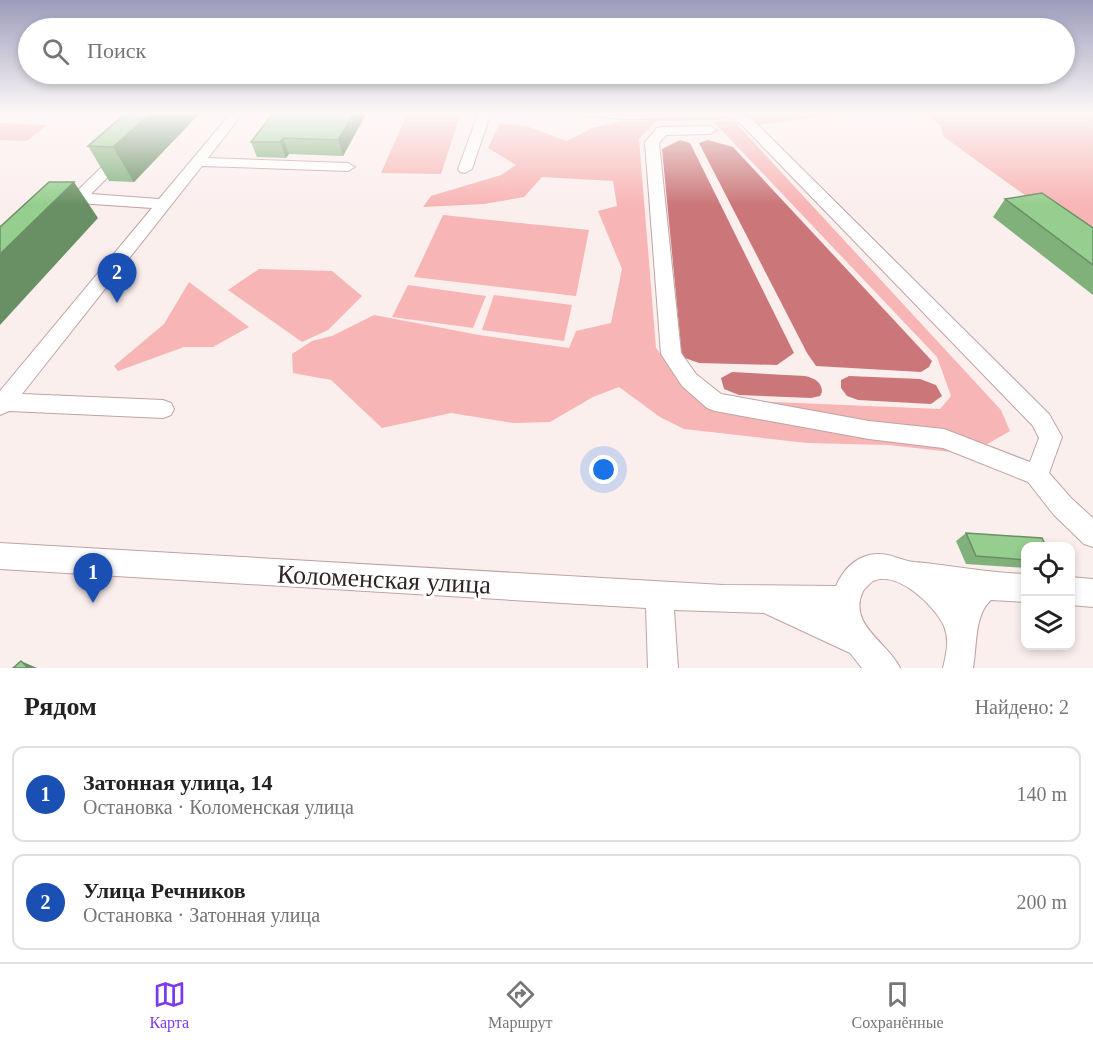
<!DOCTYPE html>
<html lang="ru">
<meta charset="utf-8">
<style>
body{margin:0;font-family:"Times New Roman",serif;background:#f6f6f6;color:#222}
.controls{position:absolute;right:18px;bottom:18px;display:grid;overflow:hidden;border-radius:12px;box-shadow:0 3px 9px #0003}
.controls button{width:54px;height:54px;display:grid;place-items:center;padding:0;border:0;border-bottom:2px solid #e0e0e0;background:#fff;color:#222;font:30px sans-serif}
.you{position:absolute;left:604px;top:470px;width:21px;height:21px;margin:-15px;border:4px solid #fff;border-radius:50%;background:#1a73e8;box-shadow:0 0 0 9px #1a73e833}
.badge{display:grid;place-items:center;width:39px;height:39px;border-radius:50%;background:#7c3aed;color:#fff;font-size:20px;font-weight:700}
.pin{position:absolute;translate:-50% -50px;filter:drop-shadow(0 2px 3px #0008)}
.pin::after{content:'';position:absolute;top:32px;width:21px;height:18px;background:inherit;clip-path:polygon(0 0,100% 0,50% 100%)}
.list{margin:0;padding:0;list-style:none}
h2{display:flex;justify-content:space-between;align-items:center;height:78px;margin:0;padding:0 24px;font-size:26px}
h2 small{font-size:20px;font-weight:400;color:#767676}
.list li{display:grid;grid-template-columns:39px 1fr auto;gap:18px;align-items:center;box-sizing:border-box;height:96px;margin:0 12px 12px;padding:0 12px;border:2px solid #e0e0e0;border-radius:12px}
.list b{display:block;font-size:22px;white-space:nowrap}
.list p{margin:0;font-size:20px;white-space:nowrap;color:#767676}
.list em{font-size:20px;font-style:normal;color:#767676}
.icon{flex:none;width:33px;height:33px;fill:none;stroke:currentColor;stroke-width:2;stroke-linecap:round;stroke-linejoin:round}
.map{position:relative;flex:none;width:1093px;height:668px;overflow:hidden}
.search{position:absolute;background:#fff;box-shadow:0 3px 9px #0003;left:18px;right:18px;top:18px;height:66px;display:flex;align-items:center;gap:15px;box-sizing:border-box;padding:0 21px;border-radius:33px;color:#767676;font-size:22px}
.sheet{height:294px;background:#fff}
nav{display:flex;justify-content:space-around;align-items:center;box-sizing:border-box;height:84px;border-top:2px solid #e0e0e0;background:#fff;font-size:16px;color:#767676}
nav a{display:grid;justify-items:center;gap:3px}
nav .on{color:#7c3aed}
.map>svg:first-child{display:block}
.green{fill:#f8b5b5}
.water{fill:#cb7779}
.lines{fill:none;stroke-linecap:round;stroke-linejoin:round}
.minor-casing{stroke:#c0a3a2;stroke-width:2}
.minor{fill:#fff;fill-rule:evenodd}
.wall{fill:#81b17b}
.shaded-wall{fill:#699064}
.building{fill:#96ce8f;stroke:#699064;stroke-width:1.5}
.labels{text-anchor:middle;stroke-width:6;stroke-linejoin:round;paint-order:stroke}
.near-street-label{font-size:26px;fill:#302424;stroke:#fff}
</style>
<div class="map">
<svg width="1093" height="668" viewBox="0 0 1093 668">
<rect width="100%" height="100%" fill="#fbefee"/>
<g class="green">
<polygon points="408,112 461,112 441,174 381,173"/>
<polygon points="600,112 729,112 717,120 656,121 639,139 656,348 683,383 725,400 940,409 951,396 937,357 714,122 733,120 1001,410 1010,431 970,454 888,445 807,443 684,429 660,417 619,387 593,397 550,422 513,423 451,413 382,428 331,380 293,373 292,354 312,341 332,336 374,315 479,335 569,348 576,331 611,323 622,269 598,211 617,206 613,181 542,177 524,197 484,204 423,207 431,196 501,175 516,165 488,148 500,123 526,126 567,141 592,128 620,121"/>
<polygon points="746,112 856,112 756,125 742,113"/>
<polygon points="922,112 1093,112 1093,244 944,137 940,125"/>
<polygon points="0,123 47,125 27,141 0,140"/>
<polygon points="443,215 589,230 576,296 414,277"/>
<polygon points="259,269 332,271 362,296 328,330 302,342 228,290"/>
<polygon points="189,282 249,327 213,347 184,347 118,371 114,366 164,324"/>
<polygon points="408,285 486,296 473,328 392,317"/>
<polygon points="494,295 572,305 564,341 482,330"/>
</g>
<g class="water">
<polygon points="680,140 690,143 794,353 777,365 699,363 682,357 662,149"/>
<polygon points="708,140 733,147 932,361 929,367 921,372 816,366 807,353 699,143"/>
<path d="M 732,372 L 805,376 C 814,378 822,382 822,392 L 820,396 L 811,398 L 739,395 L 724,389 L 721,378 Z"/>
<polygon points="849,376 920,379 936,385 942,396 931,404 858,400 847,396 841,388 841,380"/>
</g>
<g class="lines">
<defs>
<g id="minor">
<polygon points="232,112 244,112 208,158 348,163 355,167 348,171 202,166 22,394 163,400 171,403 174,409 171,415 163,418 9,411 0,415 0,391 152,208 78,203 70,198 73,195 118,151 128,151 130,154 128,157 91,194 159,199"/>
<polygon points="479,112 491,112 472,169 465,173 460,172 458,169"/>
<polygon points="573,112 734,112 752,119 1049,414 1062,437 1049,473 1072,499 1093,518 1093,547 1084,544 1054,515 1028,482 943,448 869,439 715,411 707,408 682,386 661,354 645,142 657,128 662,127 710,126 717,130 710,134 666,135 659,143 681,353 696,374 721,394 869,421 944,429 1030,462 1039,438 1033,426 742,125 733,119 721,117 629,119 579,116"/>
<path d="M 0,543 L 723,585 L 836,586 C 842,572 853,559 869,555 C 889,551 897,560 914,562 C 951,565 988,573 1026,574 L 1026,602 L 991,600 C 974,615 977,647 973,668 L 943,668 C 946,654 950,641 944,626 C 935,606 898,570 873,581 C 870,583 866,588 863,591 C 847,625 889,643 900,668 L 862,668 L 850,653 L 764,613 L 674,610 L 678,668 L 648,668 L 646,608 L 0,569 Z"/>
<polygon points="1070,577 1093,579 1093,607 1070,605"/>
</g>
</defs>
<use href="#minor" class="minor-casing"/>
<use href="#minor" class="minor"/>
</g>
<g class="wall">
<polygon points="127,112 201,112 134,182 109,181 88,146"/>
<polygon points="274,112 365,112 366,114 343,156 289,154 286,158 257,157 251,142"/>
<polygon points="1005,199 1093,228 1093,295 993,217"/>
<polygon points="966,533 1026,546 1026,568 966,564 956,541"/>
</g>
<g class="shaded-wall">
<polygon points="152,112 201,112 134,182 113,147"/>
<polygon points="355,112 365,112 366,114 343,156 338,140"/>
<polygon points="283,138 289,154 286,158 280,142"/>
<polygon points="74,182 98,218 0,325 0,254"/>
<polygon points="21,661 37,668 28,668"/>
</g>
<g class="building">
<polygon points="127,112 152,112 113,147 88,146"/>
<polygon points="274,112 355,112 338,140 283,138 280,142 251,142"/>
<polygon points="49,182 74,182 0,254 0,227"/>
<polygon points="1042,193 1093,228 1093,265 1005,199"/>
<polygon points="966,533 1042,538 1046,546 1026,546 1026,560 976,556"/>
<polygon points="21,661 28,668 13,668"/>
</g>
<linearGradient id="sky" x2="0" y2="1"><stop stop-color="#9c9cbc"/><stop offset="0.55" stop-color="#fdf8f7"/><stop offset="1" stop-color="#fdf8f7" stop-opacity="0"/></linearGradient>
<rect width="1093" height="205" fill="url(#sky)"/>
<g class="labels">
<g class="near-street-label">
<text transform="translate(384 579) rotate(3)" y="9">Коломенская улица</text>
</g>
</g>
</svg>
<div class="controls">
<button><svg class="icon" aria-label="locate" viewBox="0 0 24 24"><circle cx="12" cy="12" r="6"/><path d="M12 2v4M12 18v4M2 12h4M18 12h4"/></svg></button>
<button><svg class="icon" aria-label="layers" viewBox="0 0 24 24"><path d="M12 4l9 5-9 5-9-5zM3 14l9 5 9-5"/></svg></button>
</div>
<div class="you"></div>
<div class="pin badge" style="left:93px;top:603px;background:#1a4fb4">1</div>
<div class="pin badge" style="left:117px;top:303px;background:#1a4fb4">2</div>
<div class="search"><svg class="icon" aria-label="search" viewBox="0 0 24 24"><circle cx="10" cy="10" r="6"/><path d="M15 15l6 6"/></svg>Поиск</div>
</div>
<section class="sheet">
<h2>Рядом<small>Найдено: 2</small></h2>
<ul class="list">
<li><span class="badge" style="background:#1a4fb4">1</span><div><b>Затонная улица, 14</b><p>Остановка · Коломенская улица</p></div><em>140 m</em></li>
<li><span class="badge" style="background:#1a4fb4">2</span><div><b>Улица Речников</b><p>Остановка · Затонная улица</p></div><em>200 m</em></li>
</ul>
</section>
<nav>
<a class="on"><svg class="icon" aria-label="map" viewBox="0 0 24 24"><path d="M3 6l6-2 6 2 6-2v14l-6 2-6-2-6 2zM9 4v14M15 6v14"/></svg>Карта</a>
<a><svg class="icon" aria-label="directions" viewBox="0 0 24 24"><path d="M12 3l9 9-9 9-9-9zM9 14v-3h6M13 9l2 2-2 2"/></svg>Маршрут</a>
<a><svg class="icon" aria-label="saved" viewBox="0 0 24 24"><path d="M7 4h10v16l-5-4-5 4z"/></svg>Сохранённые</a>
</nav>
